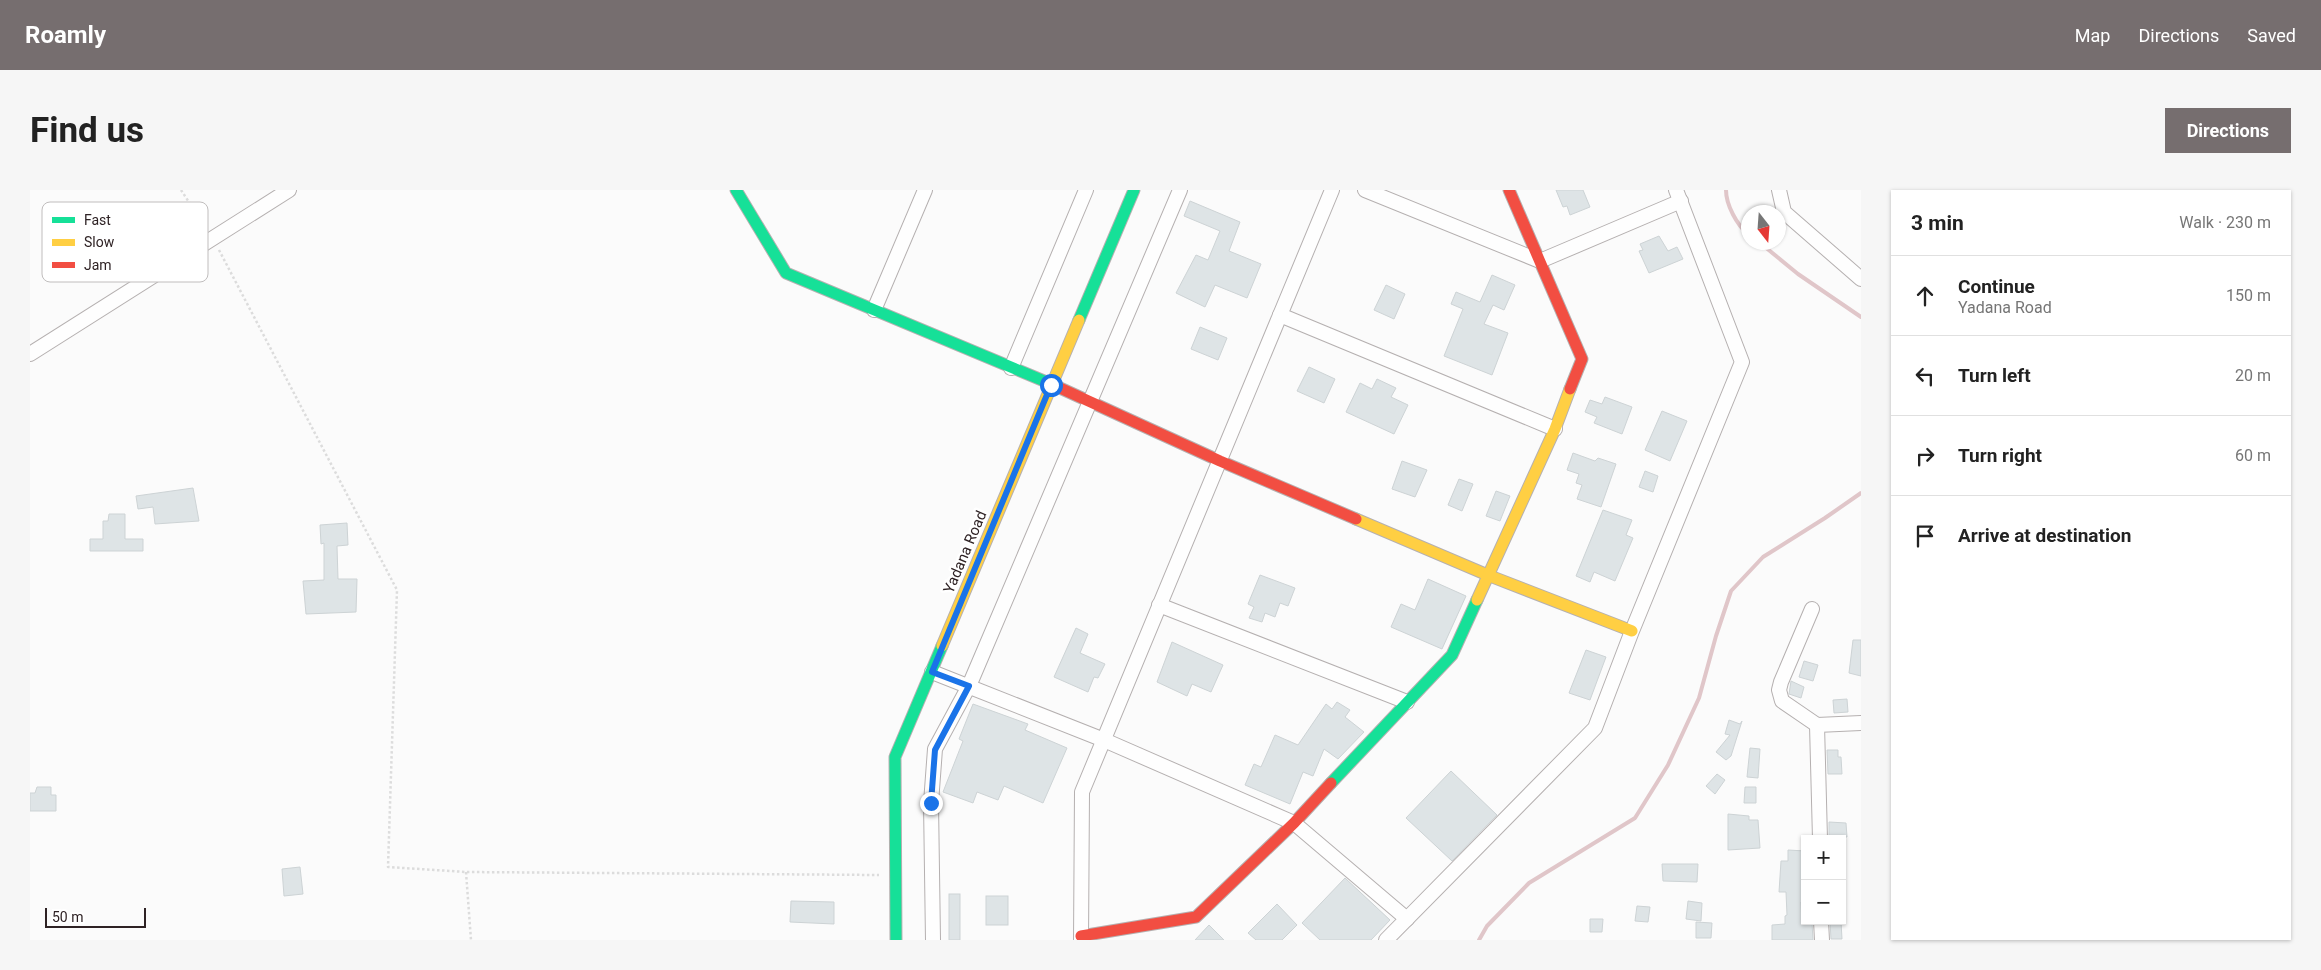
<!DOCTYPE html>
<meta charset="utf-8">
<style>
body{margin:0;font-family:Roboto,sans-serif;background:#f6f6f6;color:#222}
.controls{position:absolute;right:15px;bottom:15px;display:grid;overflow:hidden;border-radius:0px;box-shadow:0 1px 4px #0004}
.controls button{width:45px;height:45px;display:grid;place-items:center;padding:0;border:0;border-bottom:1px solid #e0e0e0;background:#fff;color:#222;font:25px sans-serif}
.compass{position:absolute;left:1711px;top:15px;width:45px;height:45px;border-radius:50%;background:#fff;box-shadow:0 1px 4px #0004;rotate:163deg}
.scale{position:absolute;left:15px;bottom:12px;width:101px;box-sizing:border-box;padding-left:5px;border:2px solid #2e2224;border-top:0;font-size:14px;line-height:18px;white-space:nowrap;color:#2e2224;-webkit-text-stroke:4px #fff;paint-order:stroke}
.stop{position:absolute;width:15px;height:15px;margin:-11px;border:4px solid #1a73e8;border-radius:50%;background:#fff}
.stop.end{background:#1a73e8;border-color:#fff;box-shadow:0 1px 5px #0008}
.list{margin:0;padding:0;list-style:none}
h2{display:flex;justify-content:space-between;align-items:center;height:65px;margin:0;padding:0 20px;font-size:21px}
h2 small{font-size:16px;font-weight:400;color:#767676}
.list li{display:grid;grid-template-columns:32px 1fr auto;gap:15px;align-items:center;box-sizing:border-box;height:80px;padding:0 20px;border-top:1px solid #e0e0e0}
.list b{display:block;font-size:19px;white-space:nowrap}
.list p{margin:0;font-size:16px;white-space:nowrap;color:#767676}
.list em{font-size:16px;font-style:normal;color:#767676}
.icon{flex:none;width:28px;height:28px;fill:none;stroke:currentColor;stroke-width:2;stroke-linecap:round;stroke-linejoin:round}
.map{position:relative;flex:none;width:1831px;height:750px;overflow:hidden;border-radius:0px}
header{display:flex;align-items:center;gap:30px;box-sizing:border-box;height:70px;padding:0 25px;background:#766e6f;color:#fff}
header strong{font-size:24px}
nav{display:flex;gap:28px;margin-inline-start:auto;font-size:18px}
.intro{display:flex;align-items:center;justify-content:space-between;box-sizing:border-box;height:120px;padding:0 30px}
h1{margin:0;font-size:35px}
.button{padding:12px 22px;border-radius:0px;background:#766e6f;color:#fff;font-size:18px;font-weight:700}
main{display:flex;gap:30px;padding:0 30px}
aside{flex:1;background:#fff;border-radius:0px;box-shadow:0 1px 4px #0004}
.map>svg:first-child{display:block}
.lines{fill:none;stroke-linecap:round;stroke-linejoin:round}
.stream{stroke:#e0c6c9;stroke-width:4}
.building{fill:#dee4e6;stroke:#cdd3d5}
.street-casing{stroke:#b5b0b0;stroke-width:16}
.fast-casing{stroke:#b5b0b0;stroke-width:13}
.slow-casing{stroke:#b5b0b0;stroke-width:13}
.jam-casing{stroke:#b5b0b0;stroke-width:13}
.path{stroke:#dcdcdc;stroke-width:2.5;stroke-dasharray:2.5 2.5;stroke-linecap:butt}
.street{stroke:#fefefe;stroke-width:14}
.fast{stroke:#16e098;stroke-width:11}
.slow{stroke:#ffcf43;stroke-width:11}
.jam{stroke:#f24e42;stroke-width:11}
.route{stroke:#1a73e8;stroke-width:6}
.labels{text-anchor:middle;stroke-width:5;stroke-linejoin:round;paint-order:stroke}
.street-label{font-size:15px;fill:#2e2224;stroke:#fff}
.key{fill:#fff;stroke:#c0bdbd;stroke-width:1}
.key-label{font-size:14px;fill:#2e2224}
</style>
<header>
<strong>Roamly</strong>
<nav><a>Map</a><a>Directions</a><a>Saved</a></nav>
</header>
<div class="intro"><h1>Find us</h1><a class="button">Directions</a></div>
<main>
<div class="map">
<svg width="1831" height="750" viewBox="0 0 1831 750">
<rect width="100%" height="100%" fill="#fbfbfb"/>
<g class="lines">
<g class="stream">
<path d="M 1696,0 C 1696,15 1707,35 1718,44"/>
<polyline points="1729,52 1768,84 1831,127"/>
<polyline points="1449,750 1457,736 1499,693 1605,628 1638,575 1669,508 1686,446 1701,401 1733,367 1795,328 1831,303"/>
</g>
</g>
<g class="building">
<polygon points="1526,0 1553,0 1560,17 1540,25 1537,16 1533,17"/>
<polygon points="1160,11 1210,32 1199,61 1231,74 1217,108 1185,95 1175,117 1146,103 1166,65 1178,70 1190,41 1154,26"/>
<polygon points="1629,46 1638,61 1647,57 1653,69 1619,83 1609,61 1613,60 1610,54"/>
<polygon points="1462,85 1485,95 1474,120 1463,115 1454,134 1478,143 1462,185 1414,166 1433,119 1421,114 1426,102 1450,112"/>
<polygon points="1356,95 1375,104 1364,129 1344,120"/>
<polygon points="1170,137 1197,148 1188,170 1161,159"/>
<polygon points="1279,177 1305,189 1294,213 1267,201"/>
<polygon points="1347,189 1366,198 1361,207 1378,215 1364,244 1316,222 1330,193 1342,199"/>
<polygon points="1575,207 1602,217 1592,244 1564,233 1567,227 1555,222 1560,210 1572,214"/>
<polygon points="1632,221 1657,231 1640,271 1615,260"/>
<polygon points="1543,263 1565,271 1568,268 1586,274 1571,317 1547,309 1552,295 1546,293 1549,284 1537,280"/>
<polygon points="1372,271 1397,280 1385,307 1362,299"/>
<polygon points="1615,281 1628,286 1623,302 1609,297"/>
<polygon points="1429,289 1443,294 1432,321 1418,315"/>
<polygon points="163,298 169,331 125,334 123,317 108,319 106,306"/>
<polygon points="1466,301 1480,306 1470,331 1456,326"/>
<polygon points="1573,320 1602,330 1596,345 1603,348 1585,391 1564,382 1560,392 1546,386"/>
<polygon points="79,324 95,324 95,349 113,349 113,361 60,361 60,349 73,349 73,331 78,331"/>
<polygon points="317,333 318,355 307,356 308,389 327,389 326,422 276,424 273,391 294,390 294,353 291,354 290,335"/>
<polygon points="1230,385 1265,398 1258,416 1250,413 1245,427 1235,423 1232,432 1219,428 1224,417 1218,414"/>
<polygon points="1398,389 1436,406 1412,459 1361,437 1371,414 1385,420"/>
<polygon points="1046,438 1058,444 1050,463 1075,474 1068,488 1064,487 1058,502 1024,487"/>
<polygon points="1823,450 1831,450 1831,486 1819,483"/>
<polygon points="1142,452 1193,475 1181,502 1162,494 1157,506 1127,492"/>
<polygon points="1556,460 1576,467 1560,510 1539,503"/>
<polygon points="1774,471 1788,475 1783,491 1769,487"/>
<polygon points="1761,491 1774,497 1771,508 1759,504"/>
<polygon points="1817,509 1818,522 1804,523 1803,510"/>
<polygon points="1307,512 1320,520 1315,527 1334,542 1308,569 1294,559 1283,586 1273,582 1260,614 1215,595 1224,574 1231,577 1245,545 1268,555 1296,514 1302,519"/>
<polygon points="943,514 998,534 995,540 1037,558 1013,613 974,596 968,610 947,602 943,613 913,602 933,551 929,549"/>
<polygon points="1699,530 1710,534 1712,531 1701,566 1696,570 1686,562 1700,545 1695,544"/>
<polygon points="1720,558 1730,559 1728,588 1717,587"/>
<polygon points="1797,560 1808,560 1808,567 1811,567 1812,584 1798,584"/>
<polygon points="1421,581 1467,625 1422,671 1376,628"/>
<polygon points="1687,584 1695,590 1685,604 1676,596"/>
<polygon points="7,597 21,597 21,605 26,605 26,621 0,621 0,603 5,603"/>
<polygon points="1715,597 1726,597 1726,613 1714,613"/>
<polygon points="1698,624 1719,626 1719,630 1728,630 1730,658 1698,660"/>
<polygon points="1799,632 1816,633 1817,647 1799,647"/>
<polygon points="1758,660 1775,661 1775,692 1773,692 1773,712 1771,712 1772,734 1782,733 1783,750 1742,750 1742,735 1755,734 1755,726 1757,725 1756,702 1749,702 1751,671 1758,671"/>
<polygon points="1632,674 1668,674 1667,692 1633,691"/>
<polygon points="270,677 273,704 254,706 252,679"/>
<polygon points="1315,688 1360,730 1341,750 1290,750 1272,733"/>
<rect x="919" y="704" width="11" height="46"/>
<rect x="956" y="706" width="22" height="29"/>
<polygon points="761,711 804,712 804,734 760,732"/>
<polygon points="1658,711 1672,713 1671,731 1656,729"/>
<polygon points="1247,714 1267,735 1252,750 1226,750 1218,743"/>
<polygon points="1607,716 1620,717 1618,732 1605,731"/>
<polygon points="1560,729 1573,729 1572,742 1560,742"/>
<polygon points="1666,732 1682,733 1681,748 1666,748"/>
<polygon points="1800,732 1811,732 1812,749 1801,749"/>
<polygon points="1179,735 1194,750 1165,750"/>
</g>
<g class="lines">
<defs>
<g id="street">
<polyline points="1335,0 1510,71 1651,11"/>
<polyline points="1749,0 1754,22 1831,89"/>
<polyline points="844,120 895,0"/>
<polyline points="1250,125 1525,239"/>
<polyline points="0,164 259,0"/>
<polyline points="981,178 1056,0"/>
<polyline points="1129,415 1377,512"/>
<polyline points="1782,419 1751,492 1749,500 1752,511 1787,535"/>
<polyline points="902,482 1074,550 1264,633 1377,729"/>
<polyline points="1790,649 1787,535 1831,533"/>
<polyline points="1791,731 1792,750"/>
<polyline points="903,750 901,613 905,559 939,496 1150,0"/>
<polyline points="1051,750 1052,602 1302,0"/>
<polyline points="1356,750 1565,538 1602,441 1712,172 1646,0"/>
</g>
<g id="fast">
<polyline points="706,0 756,83 1019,193"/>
<polyline points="1049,130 1104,0"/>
<polyline points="1301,593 1422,465 1447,410"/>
<polyline points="866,750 865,567 912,456"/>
</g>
<g id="slow">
<polyline points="1326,329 1460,386 1602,441"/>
<polyline points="1447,410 1525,239 1540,199"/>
<polyline points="912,456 1049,130"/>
</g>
<g id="jam">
<polyline points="1479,0 1552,169 1540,199"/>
<polyline points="1019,193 1190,271 1326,329"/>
<polyline points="1051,746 1166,727 1264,633 1301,593"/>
</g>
</defs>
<use href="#street" class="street-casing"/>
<use href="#fast" class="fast-casing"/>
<use href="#slow" class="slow-casing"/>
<use href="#jam" class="jam-casing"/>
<g class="path">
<polyline points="151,0 176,38"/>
<polyline points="189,60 367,400 358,677 436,682 849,685"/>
<polyline points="436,682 441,750"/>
</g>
<use href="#street" class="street"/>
<use href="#fast" class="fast"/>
<use href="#slow" class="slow"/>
<use href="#jam" class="jam"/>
</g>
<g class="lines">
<polyline class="route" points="901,613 905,560 939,496 902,482 1021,195"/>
</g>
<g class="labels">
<g class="street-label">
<text transform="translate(935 362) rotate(-67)" y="5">Yadana Road</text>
</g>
</g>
<rect x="12" y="12" width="166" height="80" rx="8" class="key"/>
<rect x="22" y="27" width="23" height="6" fill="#16e098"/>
<rect x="22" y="49" width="23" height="7" fill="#ffcf43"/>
<rect x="22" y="72" width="23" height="6" fill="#f24e42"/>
<g class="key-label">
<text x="54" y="35">Fast</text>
<text x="54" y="57">Slow</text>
<text x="54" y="80">Jam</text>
</g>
</svg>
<div class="controls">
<button>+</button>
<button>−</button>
</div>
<svg class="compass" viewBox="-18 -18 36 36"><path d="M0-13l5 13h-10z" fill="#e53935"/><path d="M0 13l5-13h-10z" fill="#767676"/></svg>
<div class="scale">50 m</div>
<div class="stop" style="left:1021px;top:195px"></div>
<div class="stop end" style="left:901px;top:613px"></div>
</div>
<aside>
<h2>3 min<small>Walk · 230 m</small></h2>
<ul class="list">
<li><svg class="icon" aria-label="ahead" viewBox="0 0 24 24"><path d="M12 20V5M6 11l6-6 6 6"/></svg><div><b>Continue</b><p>Yadana Road</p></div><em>150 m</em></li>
<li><svg class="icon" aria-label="left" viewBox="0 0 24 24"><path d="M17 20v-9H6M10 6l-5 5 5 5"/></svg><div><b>Turn left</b></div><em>20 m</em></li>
<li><svg class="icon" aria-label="right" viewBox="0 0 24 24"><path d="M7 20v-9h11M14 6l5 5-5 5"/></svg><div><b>Turn right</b></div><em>60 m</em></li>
<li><svg class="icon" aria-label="arrive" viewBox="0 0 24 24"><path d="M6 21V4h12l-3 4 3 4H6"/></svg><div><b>Arrive at destination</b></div></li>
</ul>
</aside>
</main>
